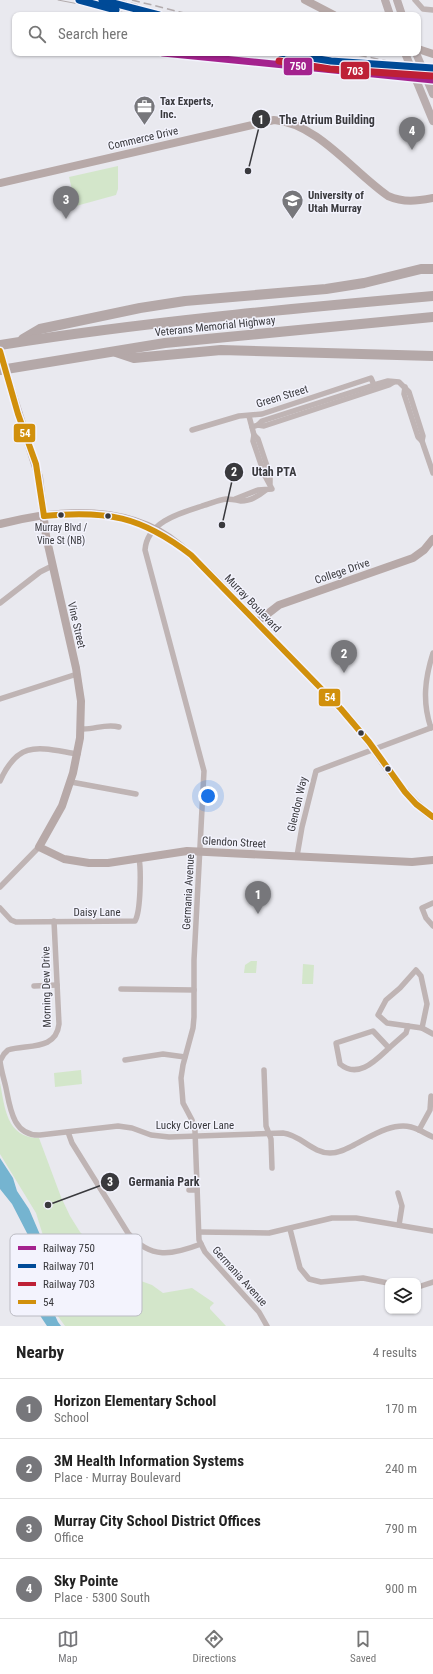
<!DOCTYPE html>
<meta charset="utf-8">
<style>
body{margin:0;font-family:"Roboto Condensed",sans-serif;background:#f6f6f6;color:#222}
.controls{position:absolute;right:12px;bottom:12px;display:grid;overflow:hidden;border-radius:8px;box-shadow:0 1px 3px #0004}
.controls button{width:36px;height:36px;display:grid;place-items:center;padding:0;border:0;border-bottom:1px solid #e0e0e0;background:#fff;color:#222;font:20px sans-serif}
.you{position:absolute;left:208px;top:796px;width:14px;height:14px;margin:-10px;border:3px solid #fff;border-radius:50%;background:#1a73e8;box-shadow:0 0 0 6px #1a73e833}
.badge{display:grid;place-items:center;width:26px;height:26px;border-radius:50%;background:#77777b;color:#fff;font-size:13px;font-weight:700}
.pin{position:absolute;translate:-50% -33px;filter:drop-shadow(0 1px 2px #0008)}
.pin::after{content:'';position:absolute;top:21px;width:14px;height:12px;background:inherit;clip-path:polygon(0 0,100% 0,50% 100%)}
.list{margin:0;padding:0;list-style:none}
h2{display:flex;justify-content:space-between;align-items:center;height:52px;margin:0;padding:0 16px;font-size:17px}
h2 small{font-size:13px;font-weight:400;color:#767676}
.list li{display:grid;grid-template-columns:26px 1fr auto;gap:12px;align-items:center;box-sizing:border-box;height:60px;padding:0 16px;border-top:1px solid #e0e0e0}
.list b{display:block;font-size:15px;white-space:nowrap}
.list p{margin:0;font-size:13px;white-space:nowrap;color:#767676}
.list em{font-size:13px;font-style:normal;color:#767676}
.icon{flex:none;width:22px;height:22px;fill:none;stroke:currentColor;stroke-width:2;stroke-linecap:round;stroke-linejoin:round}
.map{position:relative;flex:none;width:433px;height:1326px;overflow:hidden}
.search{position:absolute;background:#fff;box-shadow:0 1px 3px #0004;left:12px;right:12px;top:12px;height:44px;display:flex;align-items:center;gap:10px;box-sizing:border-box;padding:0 14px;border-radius:8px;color:#767676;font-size:15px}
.sheet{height:292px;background:#fff}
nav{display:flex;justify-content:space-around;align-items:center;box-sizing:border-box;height:56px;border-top:1px solid #e0e0e0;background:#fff;font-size:11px;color:#767676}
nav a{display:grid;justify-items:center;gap:2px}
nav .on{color:#77777b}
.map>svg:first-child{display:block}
.green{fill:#d3e6ca}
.water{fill:#75b4d0}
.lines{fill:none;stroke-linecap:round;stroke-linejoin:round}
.street{stroke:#bfb4b4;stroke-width:5.5}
.secondary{stroke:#b7a9a8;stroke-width:8}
.primary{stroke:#b9adae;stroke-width:8}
.highway{stroke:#b4a8a8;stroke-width:10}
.tram{stroke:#b2abad;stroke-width:1}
.rail{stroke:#b2abad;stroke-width:1.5;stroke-dasharray:8 4;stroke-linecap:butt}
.secondary-bridge{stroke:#b7a9a8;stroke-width:8}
.bus-1-casing{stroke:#f3f3fd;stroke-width:9}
.bus-1{stroke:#d1900c;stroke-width:6}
.rail-1-casing{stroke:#f3f3fd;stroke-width:10}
.rail-2-casing{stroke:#f3f3fd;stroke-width:10}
.rail-3-casing{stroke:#f3f3fd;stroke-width:10}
.rail-1{stroke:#a4228e;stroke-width:7}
.rail-2{stroke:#004a97;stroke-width:7}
.rail-3{stroke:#be2036;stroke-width:7}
.bus-dot{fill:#39393d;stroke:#f3f3fd;stroke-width:1.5}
.labels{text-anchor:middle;stroke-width:3;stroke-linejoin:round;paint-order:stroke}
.bus-label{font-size:10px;fill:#39393d;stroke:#f3f3fd}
.poi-label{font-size:11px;font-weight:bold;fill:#39393d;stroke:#f3f3fd;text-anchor:start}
.street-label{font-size:11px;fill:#39393d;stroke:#f3f3fd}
.key{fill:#f3f3fd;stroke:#bbbbc3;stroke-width:1}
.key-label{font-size:11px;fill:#39393d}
.leader{fill:none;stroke:#39393d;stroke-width:1.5}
.callout-dot{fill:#39393d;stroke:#f3f3fd;stroke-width:1.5}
.mark-label{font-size:12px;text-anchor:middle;font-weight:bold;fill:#fff}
.callout-label{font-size:12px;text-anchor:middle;font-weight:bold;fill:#39393d;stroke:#f3f3fd;stroke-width:3;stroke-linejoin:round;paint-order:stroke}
.line-badge{stroke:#f3f3fd;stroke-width:1.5}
.badge-label{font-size:11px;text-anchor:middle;font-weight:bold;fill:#fff}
</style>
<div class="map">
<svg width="433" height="1326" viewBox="0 0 433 1326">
<rect width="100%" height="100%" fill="#e9e9ef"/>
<g class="green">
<polygon points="118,166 118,189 116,195 76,206 69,177"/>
<polygon points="251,961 257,961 256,973 244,973 245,965"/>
<polygon points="303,964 314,965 313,984 302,984"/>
<polygon points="81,1070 82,1084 55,1087 54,1073"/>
<path d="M 0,1083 C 5,1107 6,1138 39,1138 L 61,1197 L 70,1216 L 80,1232 L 116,1269 L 130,1277 L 152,1285 L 163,1293 L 192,1288 L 214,1303 L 210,1307 L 210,1309 L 226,1326 L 65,1326 L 57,1315 L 50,1301 L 46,1245 L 36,1213 L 0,1154 Z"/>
</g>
<polygon class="water" points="0,1158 13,1178 17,1191 29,1209 41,1237 45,1255 44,1280 46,1296 58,1322 61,1326 47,1326 41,1317 35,1305 32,1289 32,1254 29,1237 12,1204 0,1189"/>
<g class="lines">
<g class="street">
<polyline points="415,0 423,9 433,10"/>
<polyline points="405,387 404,394 418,437 422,441"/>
<polyline points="258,425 262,421 374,385 388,381 399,382 409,392 423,436 422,441 433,473"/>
<polyline points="252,427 258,425 264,426 389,385 394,382"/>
<polyline points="192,430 239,416 262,414 371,378 374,385"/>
<polyline points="254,435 258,439 270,475 270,483"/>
<path d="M 266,490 C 260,495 250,501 241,501 C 236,500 231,499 226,499 C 218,500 210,504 202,506 C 180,513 147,522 145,550 L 204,771 L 194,960 L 194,1017 L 193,1028 L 183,1065 L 181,1078 L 183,1103 L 192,1120 L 195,1131 L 199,1240 L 205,1252 L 259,1312 L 267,1326"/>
<polyline points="235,499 258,490 272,489 265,476 253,441 254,435 249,416"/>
<polyline points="0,603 40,572 52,566"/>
<polyline points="0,699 77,674"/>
<path d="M 431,728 C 422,702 425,678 433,653"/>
<path d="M 81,729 C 94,730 106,723 119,727"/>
<path d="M 0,781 C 19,739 39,748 78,754"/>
<polyline points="71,782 136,794"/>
<polyline points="297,856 302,827 316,771 433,727"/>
<polyline points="0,887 39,847"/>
<polyline points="433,903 422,908 426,918 433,926"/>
<path d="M 0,908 L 11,920 L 16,922 L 135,921 C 141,911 141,869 139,858"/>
<path d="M 54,921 L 59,1024 C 56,1051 27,1044 8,1050 L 4,1054 L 0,1061 C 1,1070 4,1079 6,1088 C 10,1108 13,1136 40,1135 L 118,1126 L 132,1128 L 151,1135 L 169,1137 L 283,1133 C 301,1135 312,1153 330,1153 C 339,1153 346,1149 354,1145 C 370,1137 392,1122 411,1127 C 419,1129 426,1134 433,1137"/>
<polyline points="34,986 57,985"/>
<polyline points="121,989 194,990"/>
<polyline points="408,1026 387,1023 378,1015 386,1000 400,988 416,970 421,976 427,1004 422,1028"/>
<path d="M 373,1031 L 389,1048 C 375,1061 358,1079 340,1064 L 336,1043 Z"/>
<polyline points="389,1048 406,1033 408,1026 422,1028 433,1034"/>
<polyline points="125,1060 163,1054 185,1057"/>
<polyline points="264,1070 266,1126 271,1139 272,1168"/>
<polyline points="419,1130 430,1110 431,1096"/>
<path d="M 68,1132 L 72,1143 L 128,1233 C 151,1260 172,1255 201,1244"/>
<polyline points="189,1190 197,1190"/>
<polyline points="398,1193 402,1206 399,1225"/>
<polyline points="290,1229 300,1268 309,1279 321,1282 363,1278 388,1283"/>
<polyline points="199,1232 269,1233 332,1218 356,1218 433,1231"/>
<polyline points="418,1287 433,1282"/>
</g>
<g class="secondary">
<polyline points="305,0 334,15"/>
<polyline points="418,49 433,54"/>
<path d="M 0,183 L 274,120 C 317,123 353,172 388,196 C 404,203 417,201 433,198"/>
<polyline points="11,389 39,477 46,536 76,668 81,701 80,738 73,773 62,806 39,847 64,859 89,863 108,863 187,851 412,862 433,860"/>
<path d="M 0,524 C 59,509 129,504 179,545 C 205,566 227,592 250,616 C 268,634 285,652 303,670 C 320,688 339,706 355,725 C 381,755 399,794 433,817"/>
<polyline points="257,622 279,605 413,558 424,550 433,539"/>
</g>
<g class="primary">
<polyline points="385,0 390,15"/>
<polyline points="397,0 402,15"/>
<polyline points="405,53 433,121"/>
<polyline points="416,53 433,94"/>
</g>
<g class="highway">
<polyline points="23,339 40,329 140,308 185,301 326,289 364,283 421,269 433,269"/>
<path d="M 0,345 C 144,322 288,309 433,296"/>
<polyline points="116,352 134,358 221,350 433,356"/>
<polyline points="0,370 165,343 433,317"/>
</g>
<polyline class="tram" points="58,0 136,15"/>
<g class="rail">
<polyline points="119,0 138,5"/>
<polyline points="132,0 192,15"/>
<polyline points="347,53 393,62"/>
</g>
<polyline class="secondary-bridge" points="0,351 11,389"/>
<defs>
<g id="bus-1">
<polyline points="0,351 18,414 36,464 44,516"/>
<path d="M 44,516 C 106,510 141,516 191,555 L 341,709 L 369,742 L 405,792 L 416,804 L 433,817"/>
</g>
</defs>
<use href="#bus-1" class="bus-1-casing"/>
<use href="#bus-1" class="bus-1"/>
<defs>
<polyline id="rail-1" points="163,53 433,80"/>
<g id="rail-2">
<polyline points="79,0 116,10"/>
<polyline points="102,0 159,15"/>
<polyline points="280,53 331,61 433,68"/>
</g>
<polyline id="rail-3" points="279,61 330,69 432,76"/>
</defs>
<use href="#rail-1" class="rail-1-casing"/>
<use href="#rail-2" class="rail-2-casing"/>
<use href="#rail-3" class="rail-3-casing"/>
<use href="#rail-1" class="rail-1"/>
<use href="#rail-2" class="rail-2"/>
<use href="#rail-3" class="rail-3"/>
</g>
<defs>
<symbol id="office-pin" viewBox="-11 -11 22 30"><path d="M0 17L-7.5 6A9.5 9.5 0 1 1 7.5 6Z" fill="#77777b" stroke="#f3f3fd"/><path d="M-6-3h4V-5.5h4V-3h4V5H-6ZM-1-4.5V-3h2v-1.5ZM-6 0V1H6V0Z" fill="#fff"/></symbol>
<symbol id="university-pin" viewBox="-11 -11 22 30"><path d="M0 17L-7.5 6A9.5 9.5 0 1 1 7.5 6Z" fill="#77777b" stroke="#f3f3fd"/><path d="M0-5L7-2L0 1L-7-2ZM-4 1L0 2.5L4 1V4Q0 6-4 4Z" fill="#fff"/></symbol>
</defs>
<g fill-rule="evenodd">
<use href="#office-pin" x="132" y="94" width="25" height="34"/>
<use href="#university-pin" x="280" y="188" width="25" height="34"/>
</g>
<g class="bus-dot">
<circle cx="61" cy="515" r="3.5"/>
<circle cx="108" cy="516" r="3.5"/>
<circle cx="361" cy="733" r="3.5"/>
<circle cx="388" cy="769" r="3.5"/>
</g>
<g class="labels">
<g class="bus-label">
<text x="61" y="531">Murray Blvd /<tspan x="61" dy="13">Vine St (NB)</tspan></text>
</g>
<g class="poi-label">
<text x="160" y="105">Tax Experts,<tspan x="160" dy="13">Inc.</tspan></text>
<text x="308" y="199">University of<tspan x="308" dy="13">Utah Murray</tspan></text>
</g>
<g class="street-label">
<text transform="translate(143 138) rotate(-13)" y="4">Commerce Drive</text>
<text transform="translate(215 326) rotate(-6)" y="4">Veterans Memorial Highway</text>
<text transform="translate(282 396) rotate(-17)" y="4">Green Street</text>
<text transform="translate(342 571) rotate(-19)" y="4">College Drive</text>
<text transform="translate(253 603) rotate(46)" y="4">Murray Boulevard</text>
<text transform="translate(77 625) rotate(77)" y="4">Vine Street</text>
<text transform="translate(297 804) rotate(-77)" y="4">Glendon Way</text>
<text transform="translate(234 842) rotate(3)" y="4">Glendon Street</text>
<text transform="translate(188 892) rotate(-87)" y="4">Germania Avenue</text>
<text x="97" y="916">Daisy Lane</text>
<text transform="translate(46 987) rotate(-91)" y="4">Morning Dew Drive</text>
<text x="195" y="1129">Lucky Clover Lane</text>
<text transform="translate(240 1276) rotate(48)" y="4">Germania Avenue</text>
</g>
</g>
<rect x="10" y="1234" width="132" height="82" rx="6" class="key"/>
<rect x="18" y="1246" width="18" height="4" fill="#a4228e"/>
<rect x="18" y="1264" width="18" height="4" fill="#004a97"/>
<rect x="18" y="1282" width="18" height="4" fill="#be2036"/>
<rect x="18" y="1300" width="18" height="4" fill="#d1900c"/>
<g class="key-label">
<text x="43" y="1252">Railway 750</text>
<text x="43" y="1270">Railway 701</text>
<text x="43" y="1288">Railway 703</text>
<text x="43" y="1306">54</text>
</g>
<path class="leader" d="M248 171L261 119M222 525L234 472M48 1205L110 1182"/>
<g class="callout-dot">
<circle cx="248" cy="171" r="4"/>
<circle cx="222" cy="525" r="4"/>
<circle cx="48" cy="1205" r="4"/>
<circle cx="261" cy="119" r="10"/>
<circle cx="234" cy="472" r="10"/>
<circle cx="110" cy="1182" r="10"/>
</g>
<g class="mark-label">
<text x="261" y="124">1</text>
<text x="234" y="476">2</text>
<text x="110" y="1186">3</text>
</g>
<g class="callout-label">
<text x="327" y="124">The Atrium Building</text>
<text x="274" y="476">Utah PTA</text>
<text x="164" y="1186">Germania Park</text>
</g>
<g class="line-badge">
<rect x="283" y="57" width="30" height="19" rx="4" fill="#a4228e"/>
<rect x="340" y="61" width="30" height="19" rx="4" fill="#be2036"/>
<rect x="13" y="423" width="23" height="20" rx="4" fill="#d1900c"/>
<rect x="318" y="688" width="23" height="19" rx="4" fill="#d1900c"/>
</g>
<g class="badge-label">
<text x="298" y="70">750</text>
<text x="355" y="75">703</text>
<text x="25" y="437">54</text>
<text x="330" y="701">54</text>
</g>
</svg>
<div class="controls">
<button><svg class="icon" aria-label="layers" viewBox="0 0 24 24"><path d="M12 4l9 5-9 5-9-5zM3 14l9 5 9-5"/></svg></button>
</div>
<div class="you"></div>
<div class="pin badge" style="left:258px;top:914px">1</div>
<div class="pin badge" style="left:344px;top:673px">2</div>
<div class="pin badge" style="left:66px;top:219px">3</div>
<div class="pin badge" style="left:412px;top:150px">4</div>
<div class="search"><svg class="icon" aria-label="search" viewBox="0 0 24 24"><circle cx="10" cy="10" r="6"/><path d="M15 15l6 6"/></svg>Search here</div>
</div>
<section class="sheet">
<h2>Nearby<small>4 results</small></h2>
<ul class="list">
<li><span class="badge">1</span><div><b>Horizon Elementary School</b><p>School</p></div><em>170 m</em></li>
<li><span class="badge">2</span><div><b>3M Health Information Systems</b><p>Place · Murray Boulevard</p></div><em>240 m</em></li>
<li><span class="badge">3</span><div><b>Murray City School District Offices</b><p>Office</p></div><em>790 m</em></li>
<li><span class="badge">4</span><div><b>Sky Pointe</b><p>Place · 5300 South</p></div><em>900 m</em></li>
</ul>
</section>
<nav>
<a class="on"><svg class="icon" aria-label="map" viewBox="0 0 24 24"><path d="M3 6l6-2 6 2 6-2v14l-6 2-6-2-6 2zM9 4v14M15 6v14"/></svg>Map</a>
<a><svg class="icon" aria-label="directions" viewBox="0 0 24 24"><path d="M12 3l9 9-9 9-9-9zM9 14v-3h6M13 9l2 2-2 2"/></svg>Directions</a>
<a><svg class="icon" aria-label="saved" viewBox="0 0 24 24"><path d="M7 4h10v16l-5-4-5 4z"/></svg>Saved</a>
</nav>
